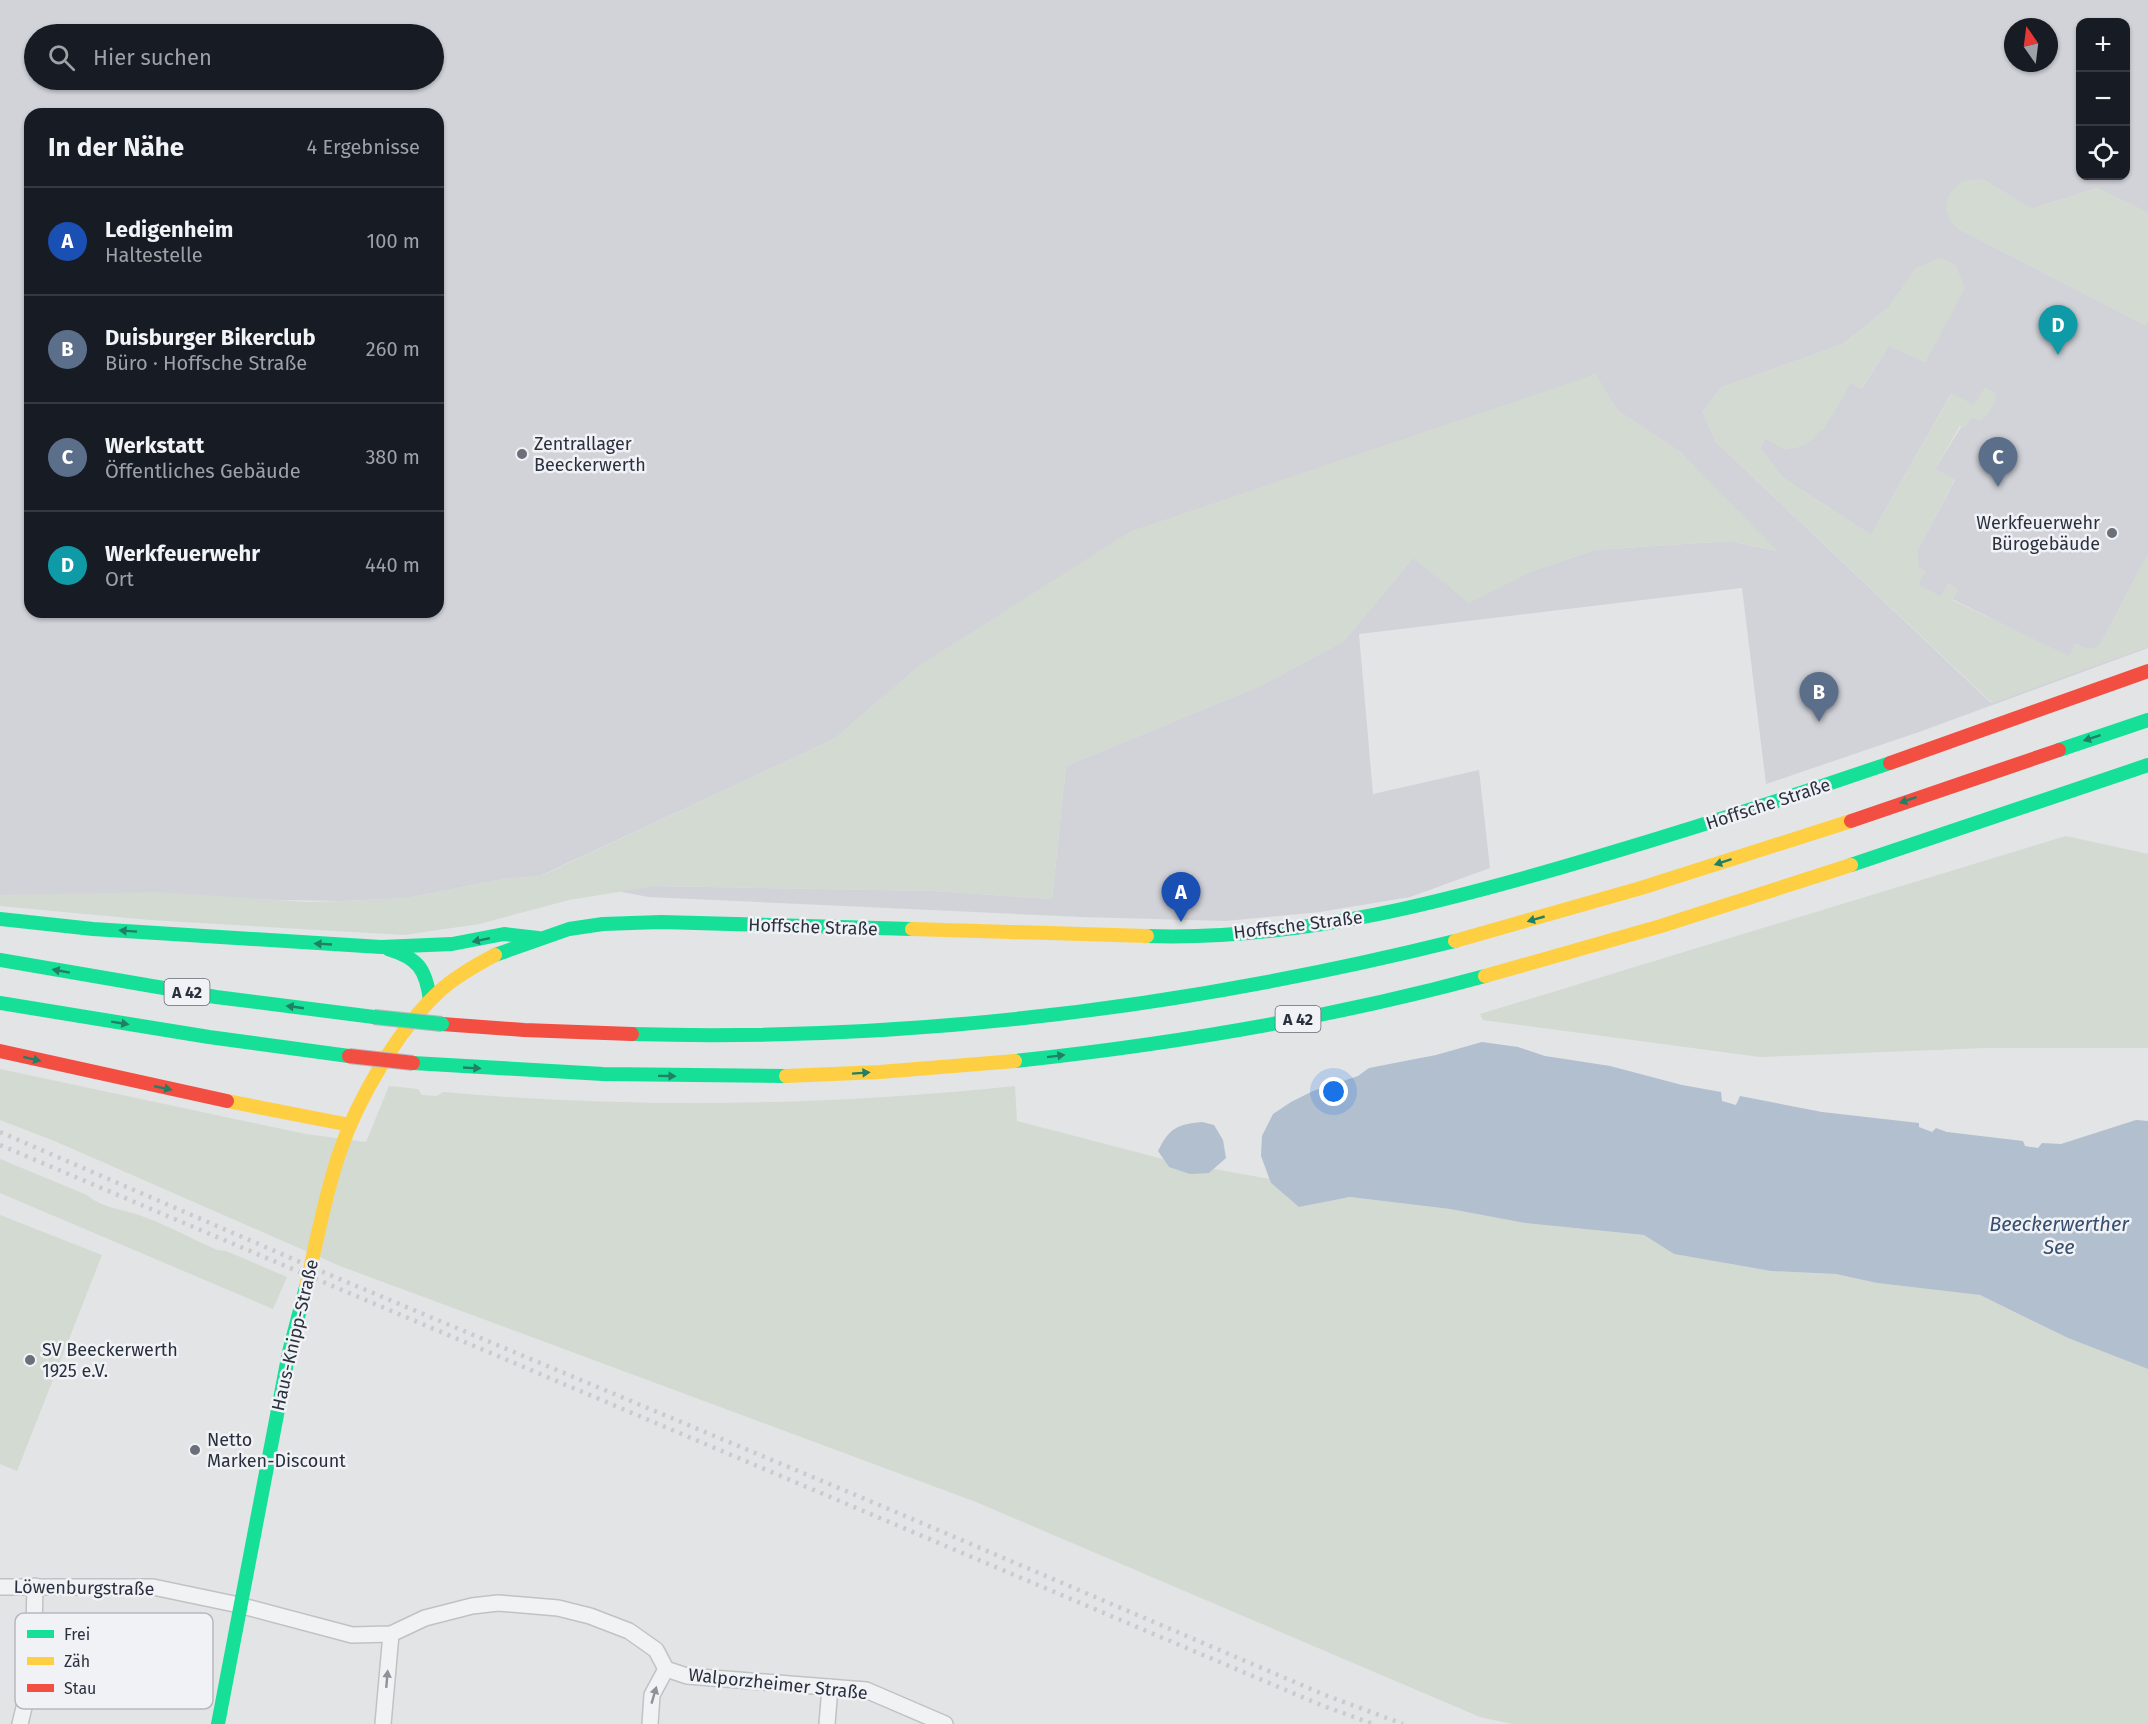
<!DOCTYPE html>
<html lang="de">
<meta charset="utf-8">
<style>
body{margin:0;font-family:"Fira Sans",sans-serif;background:#20242c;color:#f1f3f6}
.controls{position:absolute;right:18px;top:18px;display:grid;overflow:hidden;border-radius:12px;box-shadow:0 2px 4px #0004}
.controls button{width:54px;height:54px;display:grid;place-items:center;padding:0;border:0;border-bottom:2px solid #363941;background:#171b24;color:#f1f3f6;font:30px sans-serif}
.compass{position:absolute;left:2004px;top:18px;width:54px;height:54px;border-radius:50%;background:#171b24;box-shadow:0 2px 4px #0004;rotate:346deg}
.you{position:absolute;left:1334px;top:1092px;width:21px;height:21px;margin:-15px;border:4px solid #fff;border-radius:50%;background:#1a73e8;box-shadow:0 0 0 9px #1a73e833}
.badge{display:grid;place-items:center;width:39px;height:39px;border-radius:50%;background:#2563eb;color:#fff;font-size:20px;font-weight:700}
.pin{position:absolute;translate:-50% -50px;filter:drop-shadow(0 2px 3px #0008)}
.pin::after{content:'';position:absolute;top:32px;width:21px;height:18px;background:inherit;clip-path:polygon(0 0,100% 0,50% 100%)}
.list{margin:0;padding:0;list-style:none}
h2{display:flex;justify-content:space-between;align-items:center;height:78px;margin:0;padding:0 24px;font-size:26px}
h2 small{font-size:20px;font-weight:400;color:#9ea1a6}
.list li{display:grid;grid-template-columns:39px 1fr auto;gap:18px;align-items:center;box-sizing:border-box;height:108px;padding:0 24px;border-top:2px solid #363941}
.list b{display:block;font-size:22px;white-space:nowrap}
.list p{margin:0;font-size:20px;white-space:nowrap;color:#9ea1a6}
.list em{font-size:20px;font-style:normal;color:#9ea1a6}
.icon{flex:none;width:33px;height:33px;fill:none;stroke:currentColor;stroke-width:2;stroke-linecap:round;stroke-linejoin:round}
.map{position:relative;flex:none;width:2148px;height:1724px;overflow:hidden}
.search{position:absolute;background:#171b24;box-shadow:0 2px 4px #0004;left:24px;top:24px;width:420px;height:66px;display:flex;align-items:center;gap:15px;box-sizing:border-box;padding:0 21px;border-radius:33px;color:#9ea1a6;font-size:22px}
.panel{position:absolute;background:#171b24;box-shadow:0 2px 4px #0004;left:24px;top:108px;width:420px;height:510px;border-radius:18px}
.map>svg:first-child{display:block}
.built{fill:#d1d3d9;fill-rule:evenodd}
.green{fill:#d2dad2}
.water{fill:#b2bfcf}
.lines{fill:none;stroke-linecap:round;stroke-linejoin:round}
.street-casing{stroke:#c0c2c4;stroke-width:18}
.street{stroke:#f1f2f3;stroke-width:15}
.fast{stroke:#16e098;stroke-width:14}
.slow{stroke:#ffcf43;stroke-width:14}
.jam{stroke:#f24e42;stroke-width:14}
.rail{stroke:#cacbce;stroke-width:4.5;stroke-dasharray:3 6;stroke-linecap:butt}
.fast-bridge-casing{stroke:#b4b7ba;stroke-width:16;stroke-linecap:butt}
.jam-bridge-casing{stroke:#b4b7ba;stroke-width:16;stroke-linecap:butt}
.fast-bridge{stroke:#16e098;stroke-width:14}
.jam-bridge{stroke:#f24e42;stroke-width:14}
.oneway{fill:#217f66}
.oneway2{fill:#8e9198}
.poi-dot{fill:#6a6f79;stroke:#f0f2f6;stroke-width:2}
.labels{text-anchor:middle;stroke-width:5;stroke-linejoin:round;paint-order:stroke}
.shield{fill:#f0f2f6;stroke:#656a75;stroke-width:1.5}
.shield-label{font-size:16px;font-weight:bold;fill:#2a303e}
.poi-label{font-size:18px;fill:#2a303e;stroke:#f0f2f6;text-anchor:start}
.street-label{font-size:18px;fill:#2a303e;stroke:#f0f2f6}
.water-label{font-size:20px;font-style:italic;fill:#384e6e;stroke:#f0f2f6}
.key{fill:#f0f2f6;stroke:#b5b8bf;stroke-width:1.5}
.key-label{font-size:16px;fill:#2a303e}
</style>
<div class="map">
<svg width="2148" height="1724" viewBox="0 0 2148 1724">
<rect width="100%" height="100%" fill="#e2e4e6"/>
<path class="built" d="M 0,0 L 2148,0 L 2148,213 L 2097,188 L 2031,209 L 1983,179 L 1957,228 L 2145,325 L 2148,321 L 2148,554 L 2100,645 L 2094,649 L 2087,649 L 2076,644 L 2069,657 L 1952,599 L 1958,590 L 1948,584 L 1941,597 L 1918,585 L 1918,549 L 1955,480 L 1935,469 L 1974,406 L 1951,394 L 1871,535 L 1782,477 L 1760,448 L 1765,438 L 1785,449 L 1824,428 L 1851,382 L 1862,388 L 1889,346 L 1916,269 L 1888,308 L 1843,344 L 1720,388 L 1703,412 L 1716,442 L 1991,703 L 2148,646 L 2148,648 L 1919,732 L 1766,784 L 1742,588 L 1359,634 L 1373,794 L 1479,770 L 1490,868 L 1410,897 L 1320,912 L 1226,921 L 1082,917 L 648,897 L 541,876 L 503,879 L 407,898 L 341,901 L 0,895 ZM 2080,22 L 2126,22 L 2126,176 L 2080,176 ZM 2013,27 L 2049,27 L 2049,63 L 2013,63 ZM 34,34 L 434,34 L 434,80 L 34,80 ZM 30,114 L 438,114 L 438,612 L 30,612 ZM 1595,374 L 1617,410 L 1680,452 L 1777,551 L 1730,541 L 1594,550 L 1533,571 L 1413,558 L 1344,641 L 1260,686 L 1066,766 L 1052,899 L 933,891 L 655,886 L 542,875 L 832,740 Z"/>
<g class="green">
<path d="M 1983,179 L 2031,209 L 2097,188 L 2148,213 L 2148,321 L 2145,325 L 1957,228 C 1944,216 1942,199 1956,187 C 1957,185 1961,181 1963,181 C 1968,179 1977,180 1983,179 Z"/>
<path d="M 1941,257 L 1956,266 L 1965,288 L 1925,363 L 1889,346 L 1861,389 L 1851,383 C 1837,406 1820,450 1787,449 C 1780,448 1772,442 1765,438 L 1760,448 L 1782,477 L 1871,535 L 1952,393 L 1974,405 L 1985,387 L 1995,393 C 1997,404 1988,416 1979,421 L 1972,417 L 1965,428 L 1960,426 L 1935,469 L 1955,479 L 1918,549 L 1918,567 L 1926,571 L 1918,585 L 1941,597 L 1947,584 L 1958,590 L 1952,600 L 2069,656 L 2076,644 C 2085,648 2091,651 2100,645 L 2148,554 L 2148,646 L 1992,703 L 1716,442 L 1703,412 L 1720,388 L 1843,344 L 1888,308 L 1915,269 Z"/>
<polygon points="1596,374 1617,410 1680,452 1778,551 1730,541 1594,550 1533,571 1469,603 1413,558 1344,641 1260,686 1066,766 1052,899 933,891 655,886 569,900 479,924 404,935 150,920 0,906 0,895 158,892 308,902 341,901 407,898 503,879 541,876 832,740 917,667 1131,531"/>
<polygon points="2066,836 2148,854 2148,1048 1985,1048 1760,1057 1483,1020 1480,1014"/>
<path d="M 0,1069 L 306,1134 L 366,1142 L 389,1086 L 418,1089 L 422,1095 L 437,1096 L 443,1092 C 635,1109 824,1106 1015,1086 L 1017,1121 L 1163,1159 L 1170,1167 L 1209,1173 L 1214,1169 L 1270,1179 L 1271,1183 L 1299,1207 L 1350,1197 L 1450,1209 L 1525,1223 L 1644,1235 L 1674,1254 L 1771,1271 L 1836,1274 L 1877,1283 L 1980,1295 L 2068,1338 L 2148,1369 L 2148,1724 L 1512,1724 L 1480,1717 L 976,1502 L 340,1266 L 57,1142 L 0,1120 Z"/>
<path d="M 0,1159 L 87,1195 C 103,1209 125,1209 144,1217 C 169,1226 192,1239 217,1250 L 226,1251 L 287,1277 L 273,1309 L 0,1193 Z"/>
<polygon points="0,1215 102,1255 17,1471 0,1464"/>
</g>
<g class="water">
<polygon points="1482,1042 1518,1047 1545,1056 1610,1066 1682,1085 1721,1092 1722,1101 1736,1105 1740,1096 1822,1112 1919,1123 1919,1127 1932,1132 1936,1128 1947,1132 2023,1141 2025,1146 2038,1148 2042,1143 2061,1144 2136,1120 2148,1121 2148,1369 2068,1338 1980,1295 1877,1283 1836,1274 1771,1271 1674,1254 1644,1235 1525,1223 1450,1209 1350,1197 1299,1207 1271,1183 1261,1156 1262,1136 1273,1114 1291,1102 1313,1091 1358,1076 1369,1068 1436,1055"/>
<path d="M 1202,1122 L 1214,1125 L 1223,1140 L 1226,1158 L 1209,1173 L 1190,1174 L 1169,1167 L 1158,1151 C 1169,1128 1178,1124 1202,1122 Z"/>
</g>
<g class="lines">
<defs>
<g id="street">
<polyline points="0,1587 153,1587 239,1605 352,1635 391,1634 425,1618 472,1606 498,1603 558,1608 590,1616 629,1631 656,1650 666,1669 687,1676 866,1690 945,1724"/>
<polyline points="20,1724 33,1670 35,1586"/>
<polyline points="383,1724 391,1634"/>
<polyline points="650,1724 652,1695 666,1669"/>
<polyline points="827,1724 830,1687"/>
</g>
</defs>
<use href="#street" class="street-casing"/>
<use href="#street" class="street"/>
<g class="fast">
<polyline points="2059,750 2148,720"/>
<polyline points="1851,865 2148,765"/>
<polyline points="0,919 93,929 381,947 452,944 504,934 538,938"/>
<path d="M 1147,936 C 1302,941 1453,900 1600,856 C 1697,827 1794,796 1890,763"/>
<path d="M 388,949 C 418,958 426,969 430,1000"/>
<polyline points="495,955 569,929 603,924 661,922 912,929"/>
<polyline points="0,960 216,997 374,1017"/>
<polyline points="0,1003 209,1037 349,1056"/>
<path d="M 632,1034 C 911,1042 1184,1008 1455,941"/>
<path d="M 1015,1061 C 1173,1044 1331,1018 1485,976"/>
<polyline points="413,1063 603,1074 786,1076"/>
<polyline points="218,1724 289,1352 306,1287"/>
</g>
<g class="slow">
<polyline points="912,929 1147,936"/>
<polyline points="1455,941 1641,888 1851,821"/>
<polyline points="1485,976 1661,926 1851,865"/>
<polyline points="786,1076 880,1072 1015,1061"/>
<polyline points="227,1101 350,1125"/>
<path d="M 306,1287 C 316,1244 325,1195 339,1154 C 357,1100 399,1027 442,989 C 458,975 476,965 495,955"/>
</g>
<g class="jam">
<polyline points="1890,763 2148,671"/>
<polyline points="1851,821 2059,750"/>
<polyline points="442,1024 524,1030 632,1034"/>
<polyline points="0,1051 227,1101"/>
</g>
<g class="rail">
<polyline points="0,1132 330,1275 877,1504 1325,1695 1403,1724"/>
<polyline points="0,1145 1321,1705 1373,1724"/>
</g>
<defs>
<polyline id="fast-bridge" points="374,1017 442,1024"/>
<polyline id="jam-bridge" points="349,1056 413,1063"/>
</defs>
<use href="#fast-bridge" class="fast-bridge-casing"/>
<use href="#jam-bridge" class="jam-bridge-casing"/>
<use href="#fast-bridge" class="fast-bridge"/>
<use href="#jam-bridge" class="jam-bridge"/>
</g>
<defs><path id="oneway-solid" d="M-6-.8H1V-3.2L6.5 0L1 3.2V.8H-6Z" transform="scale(1.5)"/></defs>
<g class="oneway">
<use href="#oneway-solid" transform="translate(2092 738) rotate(162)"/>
<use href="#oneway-solid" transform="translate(1908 800) rotate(161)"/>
<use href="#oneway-solid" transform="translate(1723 862) rotate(162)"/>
<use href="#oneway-solid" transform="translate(1536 919) rotate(164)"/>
<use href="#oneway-solid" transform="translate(128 931) rotate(-176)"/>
<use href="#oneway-solid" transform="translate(481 940) rotate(168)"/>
<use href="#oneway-solid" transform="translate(323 944) rotate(-177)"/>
<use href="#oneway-solid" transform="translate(61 971) rotate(-170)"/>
<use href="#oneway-solid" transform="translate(295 1007) rotate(-172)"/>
<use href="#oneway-solid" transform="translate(120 1023) rotate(9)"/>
<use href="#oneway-solid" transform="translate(1056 1056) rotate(-7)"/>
<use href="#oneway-solid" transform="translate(32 1059) rotate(14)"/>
<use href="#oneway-solid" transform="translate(472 1068) rotate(3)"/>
<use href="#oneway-solid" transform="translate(861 1073) rotate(-4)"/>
<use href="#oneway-solid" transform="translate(667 1076) rotate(1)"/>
<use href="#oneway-solid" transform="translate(163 1088) rotate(12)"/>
</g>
<g class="oneway2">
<use href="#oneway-solid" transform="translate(387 1679) rotate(-85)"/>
<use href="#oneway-solid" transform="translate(654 1695) rotate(-74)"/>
</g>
<g class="poi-dot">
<circle cx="522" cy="454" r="6"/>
<circle cx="2112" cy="533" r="6"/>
<circle cx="30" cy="1360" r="6"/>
<circle cx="195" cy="1450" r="6"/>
</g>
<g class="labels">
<g class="shield">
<rect x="164.5" y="979" width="45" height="26" rx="4.5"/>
<rect x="1275.5" y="1006" width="45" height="26" rx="4.5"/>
</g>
<g class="shield-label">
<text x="187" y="998">A 42</text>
<text x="1298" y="1025">A 42</text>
</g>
<g class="poi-label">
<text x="534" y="450">Zentrallager<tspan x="534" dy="21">Beeckerwerth</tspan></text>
<text x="2100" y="529" text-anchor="end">Werkfeuerwehr<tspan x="2100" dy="21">Bürogebäude</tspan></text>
<text x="42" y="1356">SV Beeckerwerth<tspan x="42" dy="21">1925 e.V.</tspan></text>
<text x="207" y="1446">Netto<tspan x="207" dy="21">Marken-Discount</tspan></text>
</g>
<g class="street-label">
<text transform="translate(1768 804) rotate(-18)" y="6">Hoffsche Straße</text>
<text transform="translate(1298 925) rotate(-7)" y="6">Hoffsche Straße</text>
<text transform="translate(813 927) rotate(2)" y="6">Hoffsche Straße</text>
<text transform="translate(295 1335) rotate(-77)" y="6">Haus-Knipp-Straße</text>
<text transform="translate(84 1588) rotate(1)" y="6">Löwenburgstraße</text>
<text transform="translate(778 1684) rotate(6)" y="6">Walporzheimer Straße</text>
</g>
<g class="water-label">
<text x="2059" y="1231">Beeckerwerther<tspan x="2059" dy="23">See</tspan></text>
</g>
</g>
<rect x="15" y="1613" width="198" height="96" rx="9" class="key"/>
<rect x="27" y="1630" width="27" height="8" fill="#16e098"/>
<rect x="27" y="1657" width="27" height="8" fill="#ffcf43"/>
<rect x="27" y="1684" width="27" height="8" fill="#f24e42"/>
<g class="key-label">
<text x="64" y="1640">Frei</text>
<text x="64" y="1667">Zäh</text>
<text x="64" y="1694">Stau</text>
</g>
</svg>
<div class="controls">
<button>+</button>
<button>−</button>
<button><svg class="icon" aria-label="locate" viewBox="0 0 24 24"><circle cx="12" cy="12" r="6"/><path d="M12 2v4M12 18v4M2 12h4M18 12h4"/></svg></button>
</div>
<svg class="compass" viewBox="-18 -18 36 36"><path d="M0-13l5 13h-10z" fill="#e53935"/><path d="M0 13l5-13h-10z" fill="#9ea1a6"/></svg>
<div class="you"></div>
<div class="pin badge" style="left:1181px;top:922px;background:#1a4fb4">A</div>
<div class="pin badge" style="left:1819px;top:722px;background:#5c6f8a">B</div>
<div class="pin badge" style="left:1998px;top:487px;background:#5c6f8a">C</div>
<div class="pin badge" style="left:2058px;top:355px;background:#0f9aa8">D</div>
<div class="search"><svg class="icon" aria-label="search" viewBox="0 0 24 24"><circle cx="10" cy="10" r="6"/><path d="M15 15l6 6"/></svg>Hier suchen</div>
<section class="panel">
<h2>In der Nähe<small>4 Ergebnisse</small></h2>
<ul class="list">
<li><span class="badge" style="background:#1a4fb4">A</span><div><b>Ledigenheim</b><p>Haltestelle</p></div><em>100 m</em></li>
<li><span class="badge" style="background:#5c6f8a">B</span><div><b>Duisburger Bikerclub</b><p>Büro · Hoffsche Straße</p></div><em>260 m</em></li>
<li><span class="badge" style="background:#5c6f8a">C</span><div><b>Werkstatt</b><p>Öffentliches Gebäude</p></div><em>380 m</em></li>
<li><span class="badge" style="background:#0f9aa8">D</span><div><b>Werkfeuerwehr</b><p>Ort</p></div><em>440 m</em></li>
</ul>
</section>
</div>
